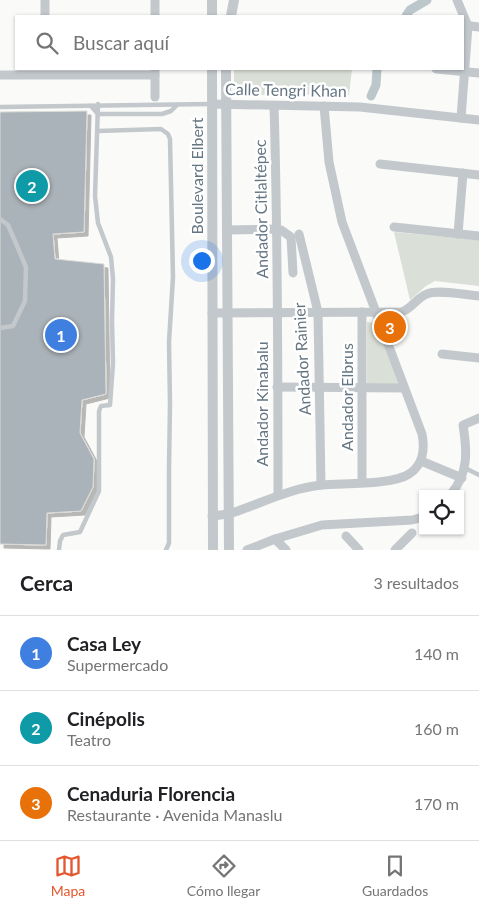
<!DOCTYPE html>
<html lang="es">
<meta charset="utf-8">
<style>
body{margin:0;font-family:Lato,sans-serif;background:#f6f6f6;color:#202124}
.controls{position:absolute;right:15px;bottom:15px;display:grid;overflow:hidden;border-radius:0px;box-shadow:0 1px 4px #0004}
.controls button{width:45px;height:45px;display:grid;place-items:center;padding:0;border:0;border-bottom:1px solid #e0e0e0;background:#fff;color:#202124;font:25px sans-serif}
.you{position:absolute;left:201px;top:260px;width:18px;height:18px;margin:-12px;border:4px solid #fff;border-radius:50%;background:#1a73e8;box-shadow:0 0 0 8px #1a73e833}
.badge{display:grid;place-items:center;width:32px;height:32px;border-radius:50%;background:#e4572e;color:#fff;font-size:16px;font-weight:700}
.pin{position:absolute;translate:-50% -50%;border:2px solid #fff;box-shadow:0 1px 5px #0006}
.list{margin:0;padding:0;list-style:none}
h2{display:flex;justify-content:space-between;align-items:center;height:65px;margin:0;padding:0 20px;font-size:21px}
h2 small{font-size:16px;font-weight:400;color:#757577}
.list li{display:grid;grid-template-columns:32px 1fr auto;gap:15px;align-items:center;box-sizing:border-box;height:75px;padding:0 20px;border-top:1px solid #e0e0e0}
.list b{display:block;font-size:19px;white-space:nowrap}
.list p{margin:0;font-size:16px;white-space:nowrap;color:#757577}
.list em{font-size:16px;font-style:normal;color:#757577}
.icon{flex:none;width:28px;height:28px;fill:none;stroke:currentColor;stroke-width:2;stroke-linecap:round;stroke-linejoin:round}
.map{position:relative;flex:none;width:479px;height:550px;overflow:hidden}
.search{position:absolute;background:#fff;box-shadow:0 1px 4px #0004;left:15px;right:15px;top:15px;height:55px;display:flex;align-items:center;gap:12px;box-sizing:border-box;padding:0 18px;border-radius:0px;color:#757577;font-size:19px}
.sheet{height:290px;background:#fff}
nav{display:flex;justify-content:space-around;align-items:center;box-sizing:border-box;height:70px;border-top:1px solid #e0e0e0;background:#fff;font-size:14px;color:#757577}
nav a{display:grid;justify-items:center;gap:2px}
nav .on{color:#e4572e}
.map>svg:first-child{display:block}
.green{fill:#dadfd7}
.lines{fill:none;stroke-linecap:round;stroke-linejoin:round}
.canal{stroke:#bbc7cb;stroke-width:9}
.building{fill:#aab3b9;stroke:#dcdcda;filter:url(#shadow)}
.service{stroke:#c3c8cc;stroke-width:4.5}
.minor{stroke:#c3c8cc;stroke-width:9}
.tertiary{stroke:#c3c8cc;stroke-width:10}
.labels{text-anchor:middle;stroke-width:5;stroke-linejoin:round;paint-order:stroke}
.street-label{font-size:16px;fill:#657683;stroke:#fff}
</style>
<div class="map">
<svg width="479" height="550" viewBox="0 0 479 550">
<defs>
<filter id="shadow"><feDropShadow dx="4" dy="4" stdDeviation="0" flood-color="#0004"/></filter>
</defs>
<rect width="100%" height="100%" fill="#fafaf8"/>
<g class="green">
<polygon points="234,69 352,69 349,95 234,95"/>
<polygon points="394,232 479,240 479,286 435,281 426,286 410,300"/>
<polygon points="367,322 376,323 400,389 367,388"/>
</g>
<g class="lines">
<g class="canal">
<polyline points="406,16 410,10 427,0"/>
<polyline points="371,96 376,85 377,69"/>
</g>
</g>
<polygon class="building" points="87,111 84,232 53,234 55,259 104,264 106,394 82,400 80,433 94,459 93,487 81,511 47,513 46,545 0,544 0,112"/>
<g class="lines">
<g class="service">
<polyline points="91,106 98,114 162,114 171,111 177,105"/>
<polyline points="0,107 211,104"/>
<polyline points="98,131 161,129 168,134 170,139 173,277 169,342 170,404 169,469 169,543 166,550"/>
<polyline points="0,219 8,225 26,267 25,301 13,326 0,328"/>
<polyline points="465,468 479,475"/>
<polyline points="59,550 60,541 63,535 80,532 99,491 99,411 101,406 110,405 113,363 112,321 113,279 111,257 98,223 95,196 98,104"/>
</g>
<g class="minor">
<polyline points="155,0 155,16"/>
<polyline points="457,0 468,26 461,118"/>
<polyline points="45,16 45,0"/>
<polyline points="463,25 479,27"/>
<polyline points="436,69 479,73"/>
<polyline points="0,75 155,75"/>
<polyline points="155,97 155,69"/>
<polyline points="212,104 360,107 479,120"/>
<path d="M 274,106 C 278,235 278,365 278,495"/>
<polyline points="380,164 479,175"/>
<polyline points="394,227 479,236"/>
<polyline points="227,230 277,229 281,230 291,237 293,273"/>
<polyline points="299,234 318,312 321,485"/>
<polyline points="458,234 463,173"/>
<path d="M 212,313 L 401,312 C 412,309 416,298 427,294 C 438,289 466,295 479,296"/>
<polyline points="442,354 479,358"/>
<polyline points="277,387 404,388"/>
<polyline points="421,461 462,478"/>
<polyline points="362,482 362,312"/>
<path d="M 451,494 C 469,473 467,450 463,425 L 479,418"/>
<path d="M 212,516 C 221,515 230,514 238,511 C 266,501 292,488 322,485 C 343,483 393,485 409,474 C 423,465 425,449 422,434 L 342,222 L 329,162 L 324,106"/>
<polyline points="346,536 359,550"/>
<polyline points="275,539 286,550"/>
<polyline points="247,550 275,539 322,525 412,520 423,517"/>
<polyline points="395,550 412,533"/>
</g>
<g class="tertiary">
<polyline points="212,0 212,16"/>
<polyline points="231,16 234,0"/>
<polyline points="212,69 213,550"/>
<polyline points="226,69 229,550"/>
</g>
</g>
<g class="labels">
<g class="street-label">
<text transform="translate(286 90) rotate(1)" y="6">Calle Tengri Khan</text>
<text transform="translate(197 176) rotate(-90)" y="6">Boulevard Elbert</text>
<text transform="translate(261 209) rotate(-91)" y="6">Andador Citlaltépec</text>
<text transform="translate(302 359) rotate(-93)" y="6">Andador Rainier</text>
<text transform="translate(347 397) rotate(-90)" y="6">Andador Elbrus</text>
<text transform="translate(262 404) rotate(-90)" y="6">Andador Kinabalu</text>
</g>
</g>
</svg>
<div class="controls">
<button><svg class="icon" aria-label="locate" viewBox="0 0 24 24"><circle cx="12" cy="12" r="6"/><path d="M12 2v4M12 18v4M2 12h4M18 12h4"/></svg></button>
</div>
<div class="you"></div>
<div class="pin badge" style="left:61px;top:335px;background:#3f7fe0">1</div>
<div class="pin badge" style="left:32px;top:186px;background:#0f9aa8">2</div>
<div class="pin badge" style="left:390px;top:327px;background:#e8710a">3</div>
<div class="search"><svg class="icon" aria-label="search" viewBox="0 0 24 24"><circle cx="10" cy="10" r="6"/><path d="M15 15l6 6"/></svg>Buscar aquí</div>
</div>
<section class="sheet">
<h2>Cerca<small>3 resultados</small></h2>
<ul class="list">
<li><span class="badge" style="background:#3f7fe0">1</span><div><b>Casa Ley</b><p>Supermercado</p></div><em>140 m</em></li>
<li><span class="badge" style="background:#0f9aa8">2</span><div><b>Cinépolis</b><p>Teatro</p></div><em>160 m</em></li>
<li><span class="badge" style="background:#e8710a">3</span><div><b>Cenaduria Florencia</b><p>Restaurante · Avenida Manaslu</p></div><em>170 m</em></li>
</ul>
</section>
<nav>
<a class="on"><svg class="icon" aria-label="map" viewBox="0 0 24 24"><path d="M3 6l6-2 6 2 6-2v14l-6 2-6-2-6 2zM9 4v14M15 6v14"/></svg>Mapa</a>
<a><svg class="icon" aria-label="directions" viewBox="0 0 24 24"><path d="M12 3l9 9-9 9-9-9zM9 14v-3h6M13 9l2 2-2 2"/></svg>Cómo llegar</a>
<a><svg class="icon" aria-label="saved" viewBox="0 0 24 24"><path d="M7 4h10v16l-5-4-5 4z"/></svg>Guardados</a>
</nav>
